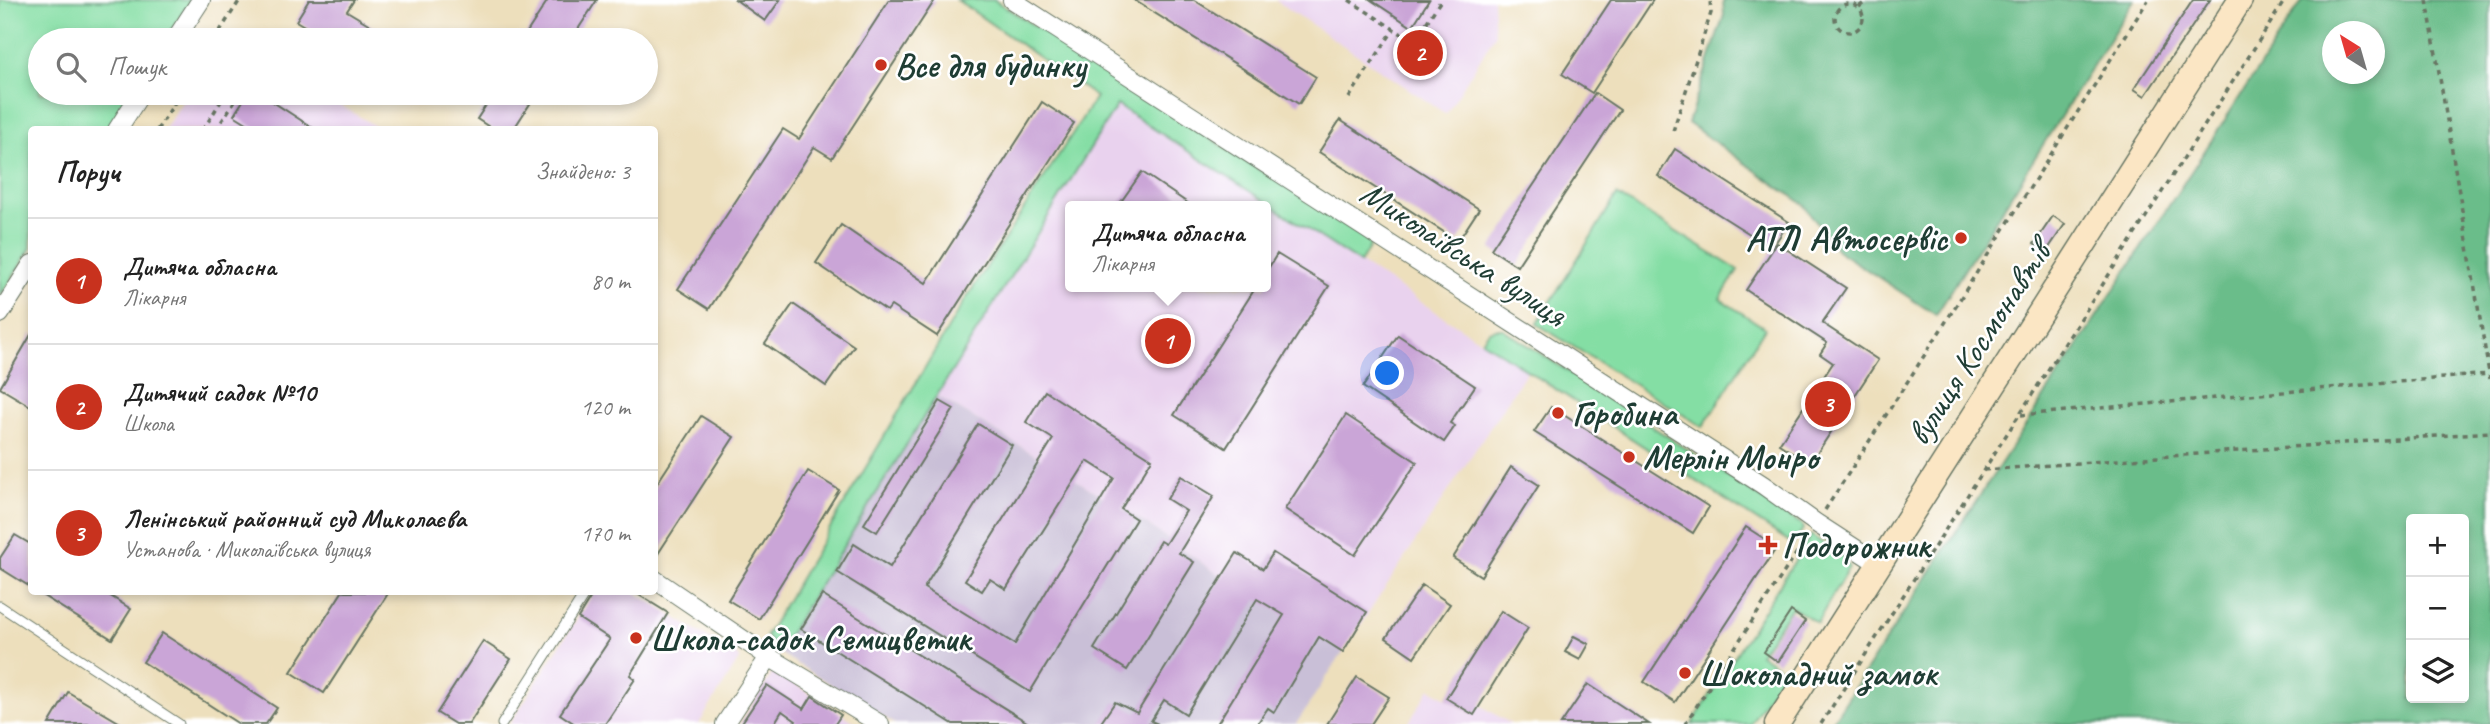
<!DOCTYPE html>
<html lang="uk">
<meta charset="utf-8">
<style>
body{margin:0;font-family:Caveat,sans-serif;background:#f2f2f2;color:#222}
.controls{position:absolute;right:21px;bottom:21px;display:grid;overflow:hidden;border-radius:7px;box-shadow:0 4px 10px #0003}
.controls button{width:63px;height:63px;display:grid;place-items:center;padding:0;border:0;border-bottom:2px solid #e0e0e0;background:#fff;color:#222;font:35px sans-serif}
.compass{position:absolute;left:2322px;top:21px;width:63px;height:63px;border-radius:50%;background:#fff;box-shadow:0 4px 10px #0003;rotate:323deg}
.you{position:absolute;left:1388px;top:374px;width:24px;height:24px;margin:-18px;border:5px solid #fff;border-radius:50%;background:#1a73e8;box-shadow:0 0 0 10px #1a73e833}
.badge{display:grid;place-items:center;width:46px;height:46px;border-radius:50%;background:#c8321e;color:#fff;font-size:23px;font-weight:700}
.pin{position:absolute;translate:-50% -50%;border:4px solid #fff;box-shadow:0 2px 7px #0006}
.popup{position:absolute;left:1065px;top:201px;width:206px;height:91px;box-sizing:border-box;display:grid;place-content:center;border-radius:7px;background:#fff;filter:drop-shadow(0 2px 5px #0005);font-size:23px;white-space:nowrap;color:#767676}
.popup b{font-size:26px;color:#222}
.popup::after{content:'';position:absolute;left:50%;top:100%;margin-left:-14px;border:14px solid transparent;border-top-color:#fff}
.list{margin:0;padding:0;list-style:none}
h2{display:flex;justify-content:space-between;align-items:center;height:91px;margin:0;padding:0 28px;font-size:30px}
h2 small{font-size:23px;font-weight:400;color:#767676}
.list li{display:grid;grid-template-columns:46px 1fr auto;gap:21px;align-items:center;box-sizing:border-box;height:126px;padding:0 28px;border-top:2px solid #e0e0e0}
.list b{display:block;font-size:26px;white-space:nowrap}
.list p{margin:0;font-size:23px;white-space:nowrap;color:#767676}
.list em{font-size:23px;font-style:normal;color:#767676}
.icon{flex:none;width:38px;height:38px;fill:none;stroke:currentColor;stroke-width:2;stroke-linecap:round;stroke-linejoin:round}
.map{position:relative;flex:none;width:2490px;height:724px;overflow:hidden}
.search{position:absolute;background:#fff;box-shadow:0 4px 10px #0003;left:28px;top:28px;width:630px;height:77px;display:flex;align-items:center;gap:18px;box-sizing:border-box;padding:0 24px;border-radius:38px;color:#767676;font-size:26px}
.panel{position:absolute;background:#fff;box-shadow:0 4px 10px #0003;left:28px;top:126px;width:630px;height:469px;border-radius:7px}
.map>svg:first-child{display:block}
.built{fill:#e9d2ee;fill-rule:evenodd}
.industrial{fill:#c9bfd7}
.green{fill:#84dea4;stroke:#528e6c;stroke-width:2}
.forest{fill:#6bbd8a;stroke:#457d5f;stroke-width:2;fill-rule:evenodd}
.building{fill:#caa5d7}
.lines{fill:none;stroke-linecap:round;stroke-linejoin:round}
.lane-casing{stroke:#677664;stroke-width:11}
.street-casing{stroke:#677664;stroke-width:20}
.secondary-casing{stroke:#677664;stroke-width:27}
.path{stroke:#677664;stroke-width:3.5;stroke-dasharray:5 5;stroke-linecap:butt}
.lane{stroke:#fff;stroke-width:9}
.street{stroke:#fff;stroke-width:18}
.secondary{stroke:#fbe6c4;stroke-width:24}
.poi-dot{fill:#c8321e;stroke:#fff;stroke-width:2.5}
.labels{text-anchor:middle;stroke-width:5;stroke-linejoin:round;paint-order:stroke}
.poi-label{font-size:35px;font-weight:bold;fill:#1f3d34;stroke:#fff;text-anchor:start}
.street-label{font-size:35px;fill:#1f3d34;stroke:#fff}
</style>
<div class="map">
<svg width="2490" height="724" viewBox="0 0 2490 724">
<rect width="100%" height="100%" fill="#fff"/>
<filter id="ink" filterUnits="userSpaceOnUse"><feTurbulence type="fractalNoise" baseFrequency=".0143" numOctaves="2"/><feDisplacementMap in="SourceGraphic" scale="14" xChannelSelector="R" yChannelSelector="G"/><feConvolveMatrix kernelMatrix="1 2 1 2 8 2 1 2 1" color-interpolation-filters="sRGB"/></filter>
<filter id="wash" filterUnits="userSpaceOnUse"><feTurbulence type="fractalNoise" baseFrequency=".00686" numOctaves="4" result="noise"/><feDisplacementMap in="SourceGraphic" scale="28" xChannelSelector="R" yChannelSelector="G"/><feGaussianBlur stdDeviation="1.57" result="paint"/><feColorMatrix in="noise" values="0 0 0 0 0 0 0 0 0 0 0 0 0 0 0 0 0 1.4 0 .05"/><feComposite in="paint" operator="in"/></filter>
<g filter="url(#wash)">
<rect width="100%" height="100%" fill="#eddfbc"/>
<g class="built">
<polygon points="1275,0 1493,0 1495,35 1446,114"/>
<polygon points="188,93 320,93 380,129 164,130"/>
<path d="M 1117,105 L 1527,371 L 1343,652 L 1222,577 L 1135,516 L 936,395 ZM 1070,206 L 1266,206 L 1266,287 L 1070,287 Z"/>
<polygon points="594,592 634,592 740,658 699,724 510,724"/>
<polygon points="774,671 858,724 740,724"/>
<polygon points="1430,688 1473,715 1480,705 1511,724 1408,724"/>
</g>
<polygon class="industrial" points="936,395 1135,516 1222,577 1343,652 1296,724 895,724 778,652"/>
<g class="green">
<polygon points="0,0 191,0 165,40 40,40 40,93 131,93 108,129 32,130 31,248 0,297"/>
<polygon points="957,0 994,0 1366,238 1370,246 1360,263 1117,105 778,652 766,636 962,305 1096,97"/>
<polygon points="1617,195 1738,270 1720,299 1765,328 1703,427 1537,324"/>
<polygon points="1496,329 1503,329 1801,524 1803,529 1793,544 1482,341 1489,331"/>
<polygon points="1811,535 1844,558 1849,567 1817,623 1792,607 1760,654 1785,671 1750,724 1692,724"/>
</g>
<g class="forest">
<polygon points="1723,0 2134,0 1936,315 1837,250 1803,204 1688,123 1724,15"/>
<path d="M 2303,0 L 2490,0 L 2490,724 L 1831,724 ZM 2332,32 L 2374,32 L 2374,74 L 2332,74 ZM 2411,519 L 2464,519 L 2464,698 L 2411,698 Z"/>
</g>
<g id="blocks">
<g class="building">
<polygon points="309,0 354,0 347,11 395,40 328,40 296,21"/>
<polygon points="548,0 597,0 571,40 522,40"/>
<polygon points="736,0 780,0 765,21"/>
<polygon points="889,0 935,0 832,158 814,147 709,309 678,289 783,129 799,139"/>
<polygon points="1134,0 1194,0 1316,77 1299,104"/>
<polygon points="1371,0 1429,0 1412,27"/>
<polygon points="1611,0 1653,0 1592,93 1562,74"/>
<polygon points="2193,0 2210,0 2145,96 2134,89"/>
<polygon points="248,93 259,93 316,130 258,130 234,115"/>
<polygon points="494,93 537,93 513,130 494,130 477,119"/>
<polygon points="1595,93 1620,110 1517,266 1491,249"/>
<polygon points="1042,102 1074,123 937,336 891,306 887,311 816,263 841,225 926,283"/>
<polygon points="1340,120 1479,209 1458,241 1319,152"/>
<polygon points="1675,149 1789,222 1772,248 1658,176"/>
<polygon points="1142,172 1192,206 1118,206"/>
<polygon points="2053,216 2065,224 2046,252 2034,244"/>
<polygon points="1777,243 1846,288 1822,323 1878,360 1810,464 1779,444 1833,363 1820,354 1827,343 1746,290"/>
<polygon points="1277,254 1329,286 1226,448 1174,415 1256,287 1266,287 1266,272"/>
<polygon points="793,304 854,346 826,386 765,344"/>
<polygon points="32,333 32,407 0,388"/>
<polygon points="1398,335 1475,386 1450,423 1455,426 1444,442 1363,387"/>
<polygon points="1045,391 1152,459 1121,509 1136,519 1030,692 837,572 854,544 890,567 978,424 1012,445 924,588 1015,644 1114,478 1087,461 1006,589 990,579 982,591 965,580 1053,439 1026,422"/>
<polygon points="940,401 954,409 877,532 864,524"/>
<polygon points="1551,407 1709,507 1693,533 1534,432"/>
<polygon points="1346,415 1417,462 1355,555 1285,509"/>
<polygon points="701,416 734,437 654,560 654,488"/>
<polygon points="1511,467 1539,485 1481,576 1453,558"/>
<polygon points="808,471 839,490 759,619 728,600"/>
<polygon points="1181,476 1214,496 1179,553 1194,562 1127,670 1094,649 1160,541 1165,544 1186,511 1167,499"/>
<polygon points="1746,527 1777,547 1675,702 1644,682"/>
<polygon points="15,535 32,545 32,588 0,568 0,558"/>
<polygon points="1237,553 1263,569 1273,553 1367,612 1343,652 1319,637 1274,712 1268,708 1257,724 1217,724 1284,615 1257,599 1186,714 1164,700 1151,721 1158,724 1100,724 1115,702 1137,713"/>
<polygon points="1422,585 1450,604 1414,657 1386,638"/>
<polygon points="37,592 104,592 131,609 112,639"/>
<polygon points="342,592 389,592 324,693 291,672"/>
<polygon points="594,592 634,592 668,613 630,675 635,679 605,724 575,724 560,714 610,639 578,618"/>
<polygon points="822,595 1030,724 953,724 801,629"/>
<polygon points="1501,611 1528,628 1474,715 1446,698"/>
<polygon points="1791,611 1805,621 1778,662 1764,652"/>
<polygon points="162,633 277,708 266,724 239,724 143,662"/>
<polygon points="1574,636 1589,644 1580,660 1565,652"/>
<polygon points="483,641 511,659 469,724 455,724 437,713"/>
<polygon points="1357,677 1389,697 1371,724 1327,724"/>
<polygon points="1588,684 1649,724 1561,724"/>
<polygon points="767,685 804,709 812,696 841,715 835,724 794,724 796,721 782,711 774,724 741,724"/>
<polygon points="68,692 122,724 49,724"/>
</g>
</g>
</g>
<g filter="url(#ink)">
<use href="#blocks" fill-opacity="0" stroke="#677664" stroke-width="2"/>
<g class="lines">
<defs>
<g id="lane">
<polyline points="0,606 179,724"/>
<polyline points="502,724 586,592"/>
</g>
<g id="street">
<polyline points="1012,0 1763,485 1816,523 1879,564"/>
<polyline points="175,40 201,0"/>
<polyline points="117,130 141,93"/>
<polyline points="0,314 32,264"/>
<polyline points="654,579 769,657 880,724"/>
<polyline points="725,724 769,657"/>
</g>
<polyline id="secondary" points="1777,724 2240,0"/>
</defs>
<use href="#lane" class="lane-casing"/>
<use href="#street" class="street-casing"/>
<use href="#secondary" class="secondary-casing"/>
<g class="path">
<polyline points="1349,0 1414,42 1441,0"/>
<polyline points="2427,0 2490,379"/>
<circle cx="1849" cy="18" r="14"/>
<polyline points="1859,7 1868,0"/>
<polyline points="214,40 240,0"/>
<polyline points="1349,98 1394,29"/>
<polyline points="157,130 181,93"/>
<polyline points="203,130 226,93"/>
<polyline points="216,130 236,99 226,93"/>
<polyline points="1673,131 1711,13 1710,0"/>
<polyline points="2021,415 2489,374"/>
<polyline points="1984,470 2490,432"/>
<polyline points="1825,510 1940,331 2148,0"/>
<polyline points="1685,724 1807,537"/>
<polyline points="1821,724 2285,0"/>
</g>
<use href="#lane" class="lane"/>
<use href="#street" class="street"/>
<use href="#secondary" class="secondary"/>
</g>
</g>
<g class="poi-dot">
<circle cx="881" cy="65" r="7"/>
<circle cx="1961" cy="238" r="7"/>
<circle cx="1558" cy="413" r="7"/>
<circle cx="1629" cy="457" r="7"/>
<path d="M1764.5 534.5h7v7h7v7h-7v7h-7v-7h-7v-7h7z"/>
<circle cx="636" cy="638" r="7"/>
<circle cx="1685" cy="673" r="7"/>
</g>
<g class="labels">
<g class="poi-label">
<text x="895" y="77">Все для будинку</text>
<text x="1947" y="250" text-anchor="end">АТЛ Автосервіс</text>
<text x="1572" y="425">Горобина</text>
<text x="1643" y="469">Мерлін Монро</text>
<text x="1782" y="557">Подорожник</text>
<text x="650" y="650">Школа-садок Семицветик</text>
<text x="1699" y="685">Шоколадний замок</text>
</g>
<g class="street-label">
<text transform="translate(1464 253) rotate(33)" y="12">Миколаївська вулиця</text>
<text transform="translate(1978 343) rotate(-57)" y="12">вулиця Космонавтів</text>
</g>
</g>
</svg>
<div class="controls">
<button>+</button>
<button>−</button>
<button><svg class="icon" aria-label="layers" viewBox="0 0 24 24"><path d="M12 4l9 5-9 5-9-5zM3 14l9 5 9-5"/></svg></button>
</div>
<svg class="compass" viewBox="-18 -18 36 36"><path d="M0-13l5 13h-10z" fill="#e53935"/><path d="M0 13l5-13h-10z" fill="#767676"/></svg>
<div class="you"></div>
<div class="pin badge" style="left:1168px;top:341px">1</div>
<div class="popup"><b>Дитяча обласна</b>Лікарня</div>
<div class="pin badge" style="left:1420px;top:53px">2</div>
<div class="pin badge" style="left:1828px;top:404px">3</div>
<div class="search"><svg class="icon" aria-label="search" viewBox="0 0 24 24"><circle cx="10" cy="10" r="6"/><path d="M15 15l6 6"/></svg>Пошук</div>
<section class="panel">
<h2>Поруч<small>Знайдено: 3</small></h2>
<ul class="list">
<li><span class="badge">1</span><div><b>Дитяча обласна</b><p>Лікарня</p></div><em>80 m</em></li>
<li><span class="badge">2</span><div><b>Дитячий садок №10</b><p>Школа</p></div><em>120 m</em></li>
<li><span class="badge">3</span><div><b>Ленінський районний суд Миколаєва</b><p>Установа · Миколаївська вулиця</p></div><em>170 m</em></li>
</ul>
</section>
</div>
